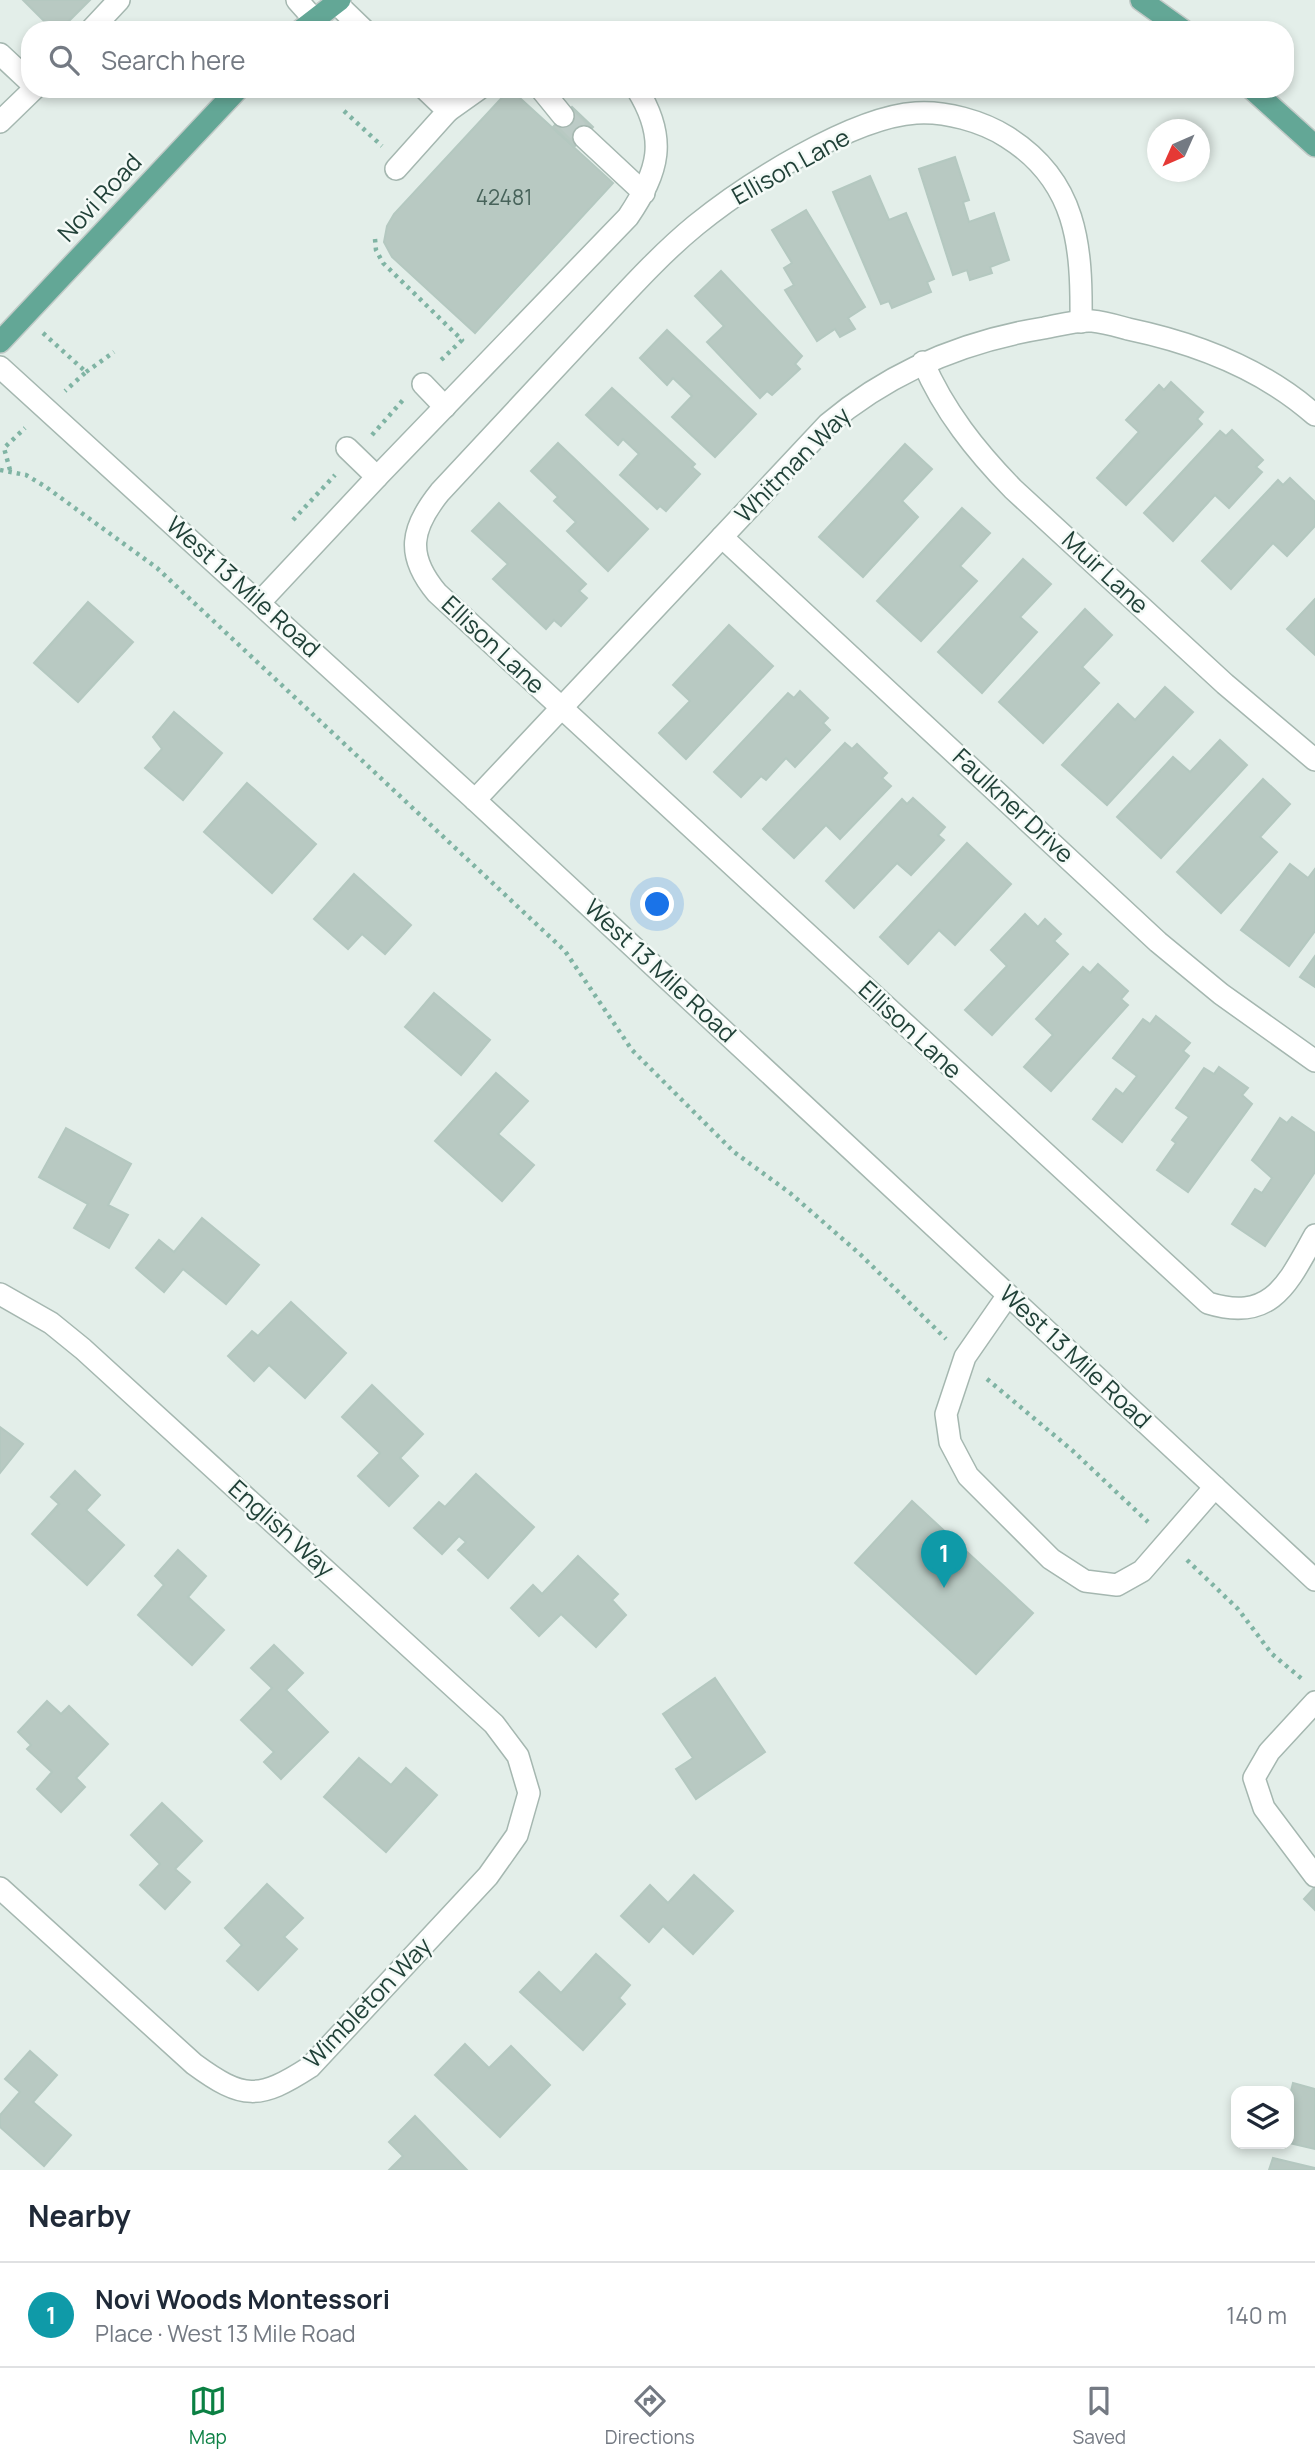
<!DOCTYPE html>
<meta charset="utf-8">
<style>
body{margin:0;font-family:Manrope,sans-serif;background:#f6f6f7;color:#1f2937}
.controls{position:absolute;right:21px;bottom:21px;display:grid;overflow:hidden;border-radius:14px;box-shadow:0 4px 10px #0003}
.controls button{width:63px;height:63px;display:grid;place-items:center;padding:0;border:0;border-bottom:2px solid #e0e1e3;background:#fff;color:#1f2937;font:35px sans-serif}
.compass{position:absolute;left:1147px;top:119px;width:63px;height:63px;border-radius:50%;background:#fff;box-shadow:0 4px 10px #0003;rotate:225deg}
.you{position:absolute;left:658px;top:905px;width:24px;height:24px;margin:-18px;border:5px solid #fff;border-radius:50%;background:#1a73e8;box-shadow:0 0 0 10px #1a73e833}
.badge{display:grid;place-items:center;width:46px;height:46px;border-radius:50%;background:#0b8043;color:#fff;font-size:23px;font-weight:700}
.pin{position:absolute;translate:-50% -58px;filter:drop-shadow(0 2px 4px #0008)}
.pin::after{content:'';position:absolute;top:37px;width:24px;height:21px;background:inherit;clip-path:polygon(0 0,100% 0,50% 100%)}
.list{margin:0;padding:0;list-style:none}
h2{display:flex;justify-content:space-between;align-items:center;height:91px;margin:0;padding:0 28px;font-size:30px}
h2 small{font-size:23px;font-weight:400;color:#747a83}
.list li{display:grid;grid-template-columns:46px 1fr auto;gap:21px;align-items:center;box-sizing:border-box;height:105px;padding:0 28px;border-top:2px solid #e0e1e3}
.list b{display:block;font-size:26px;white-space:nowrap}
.list p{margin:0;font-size:23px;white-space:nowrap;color:#747a83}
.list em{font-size:23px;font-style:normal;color:#747a83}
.icon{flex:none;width:38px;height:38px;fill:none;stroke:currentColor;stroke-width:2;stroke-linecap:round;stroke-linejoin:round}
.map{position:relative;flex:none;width:1315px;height:2170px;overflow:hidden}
.search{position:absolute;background:#fff;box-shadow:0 4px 10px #0003;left:21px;right:21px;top:21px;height:77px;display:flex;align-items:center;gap:18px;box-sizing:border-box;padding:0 24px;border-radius:28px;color:#747a83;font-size:26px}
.sheet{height:196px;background:#fff}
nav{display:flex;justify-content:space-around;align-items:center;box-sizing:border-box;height:98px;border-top:2px solid #e0e1e3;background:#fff;font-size:19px;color:#747a83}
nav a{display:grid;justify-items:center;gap:4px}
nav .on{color:#0b8043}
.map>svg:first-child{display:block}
.building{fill:#b8c9c2;stroke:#b4c8c0;stroke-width:2}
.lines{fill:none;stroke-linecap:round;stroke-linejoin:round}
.minor-tunnel{stroke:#bccbc6;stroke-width:21;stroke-dasharray:21 10;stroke-linecap:butt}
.minor-casing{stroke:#a5b7b0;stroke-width:24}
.major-casing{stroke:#c1cac7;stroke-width:24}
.path{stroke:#80b4a4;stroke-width:4.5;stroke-dasharray:3.5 5;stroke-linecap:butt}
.minor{stroke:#fff;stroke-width:21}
.major{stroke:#63a796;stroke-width:21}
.labels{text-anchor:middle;stroke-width:5;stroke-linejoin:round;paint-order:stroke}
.number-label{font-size:21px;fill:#47635a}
.street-label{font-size:24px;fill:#214138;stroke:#f4faf7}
</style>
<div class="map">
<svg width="1315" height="2170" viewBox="0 0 1315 2170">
<rect width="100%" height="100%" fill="#e3eee9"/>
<g class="building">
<polygon points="23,0 90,0 60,30 53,30"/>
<polygon points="510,89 613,183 475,333 392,257 384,242 387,226 394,214"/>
<polygon points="572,107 593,127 574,147 553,127"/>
<polygon points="955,157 969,200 963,202 969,222 994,213 1009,260 990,267 992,273 970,280 967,270 953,275 919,169"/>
<polygon points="870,176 889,220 906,213 934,279 927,282 931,292 892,308 889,301 881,304 833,192"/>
<polygon points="806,210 865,307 848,318 855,329 840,337 835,329 817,341 785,290 794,285 784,268 792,263 772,230"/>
<polygon points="721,271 802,356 795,364 800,369 772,395 767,391 760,398 707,342 724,326 695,296"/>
<polygon points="667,330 756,414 715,457 672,417 692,396 673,378 667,385 640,358"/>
<polygon points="1171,382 1203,412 1197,419 1202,424 1126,505 1097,478 1139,432 1126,420 1159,385 1164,390"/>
<polygon points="612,388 695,464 692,467 700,474 666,511 660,506 657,509 620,475 639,454 623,439 618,445 586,415"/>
<polygon points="1232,430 1263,460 1256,467 1262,472 1229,508 1215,495 1173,541 1144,513 1220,431 1226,436"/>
<polygon points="558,443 648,529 608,571 567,531 576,522 554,501 558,497 531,471"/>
<polygon points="905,444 932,469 902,501 918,517 863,577 819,537"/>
<polygon points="1290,478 1315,502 1315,526 1287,556 1273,543 1231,589 1202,561 1278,480 1283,485"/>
<polygon points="499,503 586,584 579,591 587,598 561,626 554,620 546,629 493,579 508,564 472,531"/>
<polygon points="962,508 990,533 960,566 977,581 921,641 877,601"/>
<polygon points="1023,559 1051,584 1020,617 1037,632 982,693 938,652"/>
<polygon points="1315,599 1315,655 1287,629"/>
<polygon points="88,602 133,642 78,702 34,663"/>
<polygon points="1085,609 1112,635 1082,667 1099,683 1043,743 999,702"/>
<polygon points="729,625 773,666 686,759 659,733 690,701 673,685"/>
<polygon points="1165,687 1193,712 1107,805 1062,765 1118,704 1135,720"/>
<polygon points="800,691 828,718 823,723 830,730 795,767 786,758 766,780 761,776 741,797 714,772 788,693 794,698"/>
<polygon points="174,712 222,753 183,800 145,768 162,749 153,737"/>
<polygon points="1220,740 1247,765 1161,858 1117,817 1173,757 1190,772"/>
<polygon points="845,743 852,749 857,744 887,773 882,778 891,786 840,839 826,825 794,858 763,829"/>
<polygon points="1263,779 1290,804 1260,837 1277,852 1221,913 1177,872"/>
<polygon points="247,783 316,844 272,893 204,832"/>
<polygon points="913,798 945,827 938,835 944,840 911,875 897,863 854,908 826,881 902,799 907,804"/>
<polygon points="967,843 1011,884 955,945 939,930 908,964 880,937"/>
<polygon points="1290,864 1308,878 1315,869 1315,931 1289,966 1241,930"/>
<polygon points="354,874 411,925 385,954 362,934 348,949 314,919"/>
<polygon points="1025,914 1038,927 1045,919 1061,934 1054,941 1068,954 992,1035 965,1010 1007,966 991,950"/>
<polygon points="1315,956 1315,987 1300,977"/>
<polygon points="1098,964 1128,991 1121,999 1128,1005 1051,1091 1024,1067 1053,1035 1036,1019 1083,967 1090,973"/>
<polygon points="434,993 490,1040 461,1075 405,1027"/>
<polygon points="1156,1016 1190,1043 1183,1051 1189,1056 1122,1142 1093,1119 1116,1089 1123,1094 1137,1076 1113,1058 1143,1019 1150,1024"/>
<polygon points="1219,1067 1248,1088 1242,1095 1252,1104 1188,1192 1157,1170 1176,1143 1172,1140 1189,1117 1176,1108 1204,1068 1214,1074"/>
<polygon points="496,1073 528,1101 498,1134 534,1165 502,1201 435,1141"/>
<polygon points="1292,1117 1315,1133 1315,1172 1265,1246 1232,1224 1255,1189 1262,1193 1272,1178 1252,1160 1280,1118 1287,1123"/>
<polygon points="66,1128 131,1164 108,1205 128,1215 109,1248 74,1228 88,1204 39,1177"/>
<polygon points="202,1218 259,1265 226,1304 183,1269 164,1292 136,1268 159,1240 174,1252"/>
<polygon points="291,1302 346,1353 305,1398 269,1365 254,1381 228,1356 252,1331 258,1336"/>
<polygon points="372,1385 423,1434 400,1458 418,1476 389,1506 358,1476 380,1453 342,1417"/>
<polygon points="0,1427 23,1444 0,1473"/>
<polygon points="75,1471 100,1495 86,1510 124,1545 87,1585 32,1534 59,1504 51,1497"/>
<polygon points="476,1474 534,1527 488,1578 458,1550 466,1542 459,1536 442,1554 414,1528 439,1502 445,1507"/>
<polygon points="912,1501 1033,1613 976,1674 855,1563"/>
<polygon points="178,1550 206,1576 188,1597 224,1630 192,1665 138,1615 164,1585 155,1576"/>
<polygon points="578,1556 618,1594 612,1600 626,1615 596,1647 561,1614 539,1636 511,1608 533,1585 542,1594"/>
<polygon points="274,1645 303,1673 286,1690 328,1732 281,1779 264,1762 274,1752 241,1720 272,1688 251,1668"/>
<polygon points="715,1678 765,1752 696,1799 676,1769 693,1758 663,1714"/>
<polygon points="47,1701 61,1714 69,1706 108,1744 76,1778 85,1787 61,1812 37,1789 52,1772 27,1749 31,1745 18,1732"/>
<polygon points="359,1758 391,1785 406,1768 437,1795 386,1852 324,1797"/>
<polygon points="162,1803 202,1841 175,1869 190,1882 165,1909 140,1885 160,1864 131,1835"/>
<polygon points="694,1875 733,1911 693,1954 663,1926 649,1942 621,1916 650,1885 668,1903"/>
<polygon points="267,1884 303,1918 284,1937 297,1949 258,1990 227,1961 242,1945 225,1928"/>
<polygon points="1315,1887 1315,1910 1304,1899"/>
<polygon points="596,1954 630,1985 619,1998 625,2004 583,2050 520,1992 539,1972 561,1993"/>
<polygon points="465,2044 489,2068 511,2046 550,2085 500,2137 435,2075"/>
<polygon points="30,2051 57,2075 33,2102 71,2135 44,2166 0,2127 0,2115 20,2092 5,2079"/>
<polygon points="1293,2083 1315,2089 1315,2149 1289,2143 1289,2099"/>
<polygon points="415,2116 467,2170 389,2170 403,2156 389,2142"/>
<polygon points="1273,2158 1315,2168 1315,2170 1269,2170"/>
</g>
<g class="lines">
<polyline class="minor-tunnel" points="563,116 584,137"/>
<defs>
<g id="minor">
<polyline points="297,0 313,18"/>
<polyline points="336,3 364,30"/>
<polyline points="91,30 119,0"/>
<polyline points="0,54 30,82"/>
<polyline points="541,89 563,116"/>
<polyline points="448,111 479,89"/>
<polyline points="0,122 34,89"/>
<polyline points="584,137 644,193"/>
<polyline points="396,169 448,111 425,89"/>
<path d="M 1081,322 C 1082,245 1077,181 1007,137 C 982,121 945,111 916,113 C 852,117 745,185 696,225 C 657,257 623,296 588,333 C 539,386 490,439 440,492 C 411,528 405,555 437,593 L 1208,1303 C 1272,1323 1288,1283 1315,1235"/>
<path d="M 923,362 C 944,411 976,451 1013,489 L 1225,684 L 1315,760"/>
<polyline points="0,367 475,800 1315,1580"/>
<polyline points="423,384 445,407"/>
<path d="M 347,448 L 377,477 L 628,217 C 659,171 668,139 637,89"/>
<polyline points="722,537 1158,942 1221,994 1315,1061"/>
<polyline points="260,602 377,477"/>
<path d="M 475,800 L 828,424 C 891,371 964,341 1044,328 C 1060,325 1076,320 1092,321 C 1104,322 1117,326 1128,329 C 1195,343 1263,369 1315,415"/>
<path d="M 0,1294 L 51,1323 L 83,1349 L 494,1724 L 518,1756 L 529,1793 L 517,1835 L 488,1876 L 310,2067 C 259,2100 243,2100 194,2064 L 0,1888"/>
<polyline points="1008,1295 965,1357 946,1414 950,1442 968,1476 1051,1559 1085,1581 1117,1585 1142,1571 1215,1487"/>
<polyline points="1315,1702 1269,1752 1254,1778 1264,1808 1315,1876"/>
</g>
<g id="major">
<polyline points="1141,0 1183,30"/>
<polyline points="301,30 340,0"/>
<polyline points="1252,89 1315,146"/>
<polyline points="0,342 238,89"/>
</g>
</defs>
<use href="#minor" class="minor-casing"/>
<use href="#major" class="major-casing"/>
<g class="path">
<polyline points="105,89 109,93"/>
<polyline points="344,111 382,146"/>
<polyline points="375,239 376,250 383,263 462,340 438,363"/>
<polyline points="43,333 86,372 65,391"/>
<polyline points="86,372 114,352"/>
<polyline points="372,435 403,400"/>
<polyline points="0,470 26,475 46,487 157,568 565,951 632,1050 734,1152 790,1193 861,1255 946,1339"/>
<polyline points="10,470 4,448 25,428"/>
<polyline points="293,520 335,475"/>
<polyline points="987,1379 1073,1451 1148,1522"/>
<polyline points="1187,1560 1238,1609 1272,1654 1302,1679"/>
</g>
<use href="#minor" class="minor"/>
<use href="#major" class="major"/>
</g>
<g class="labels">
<g class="number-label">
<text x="504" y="205">42481</text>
</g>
<g class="street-label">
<text transform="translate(791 167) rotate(-29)" y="8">Ellison Lane</text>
<text transform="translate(100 198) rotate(-47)" y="8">Novi Road</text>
<text transform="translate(793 465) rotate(-45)" y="8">Whitman Way</text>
<text transform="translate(1105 573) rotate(43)" y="8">Muir Lane</text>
<text transform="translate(243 587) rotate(42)" y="8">West 13 Mile Road</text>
<text transform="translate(493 645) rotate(43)" y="8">Ellison Lane</text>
<text transform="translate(1013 806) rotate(43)" y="8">Faulkner Drive</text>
<text transform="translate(660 971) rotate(43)" y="8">West 13 Mile Road</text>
<text transform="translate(910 1030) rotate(43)" y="8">Ellison Lane</text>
<text transform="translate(1075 1357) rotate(43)" y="8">West 13 Mile Road</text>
<text transform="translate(281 1529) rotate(42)" y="8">English Way</text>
<text transform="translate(368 2003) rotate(-46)" y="8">Wimbleton Way</text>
</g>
</g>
</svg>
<div class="controls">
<button><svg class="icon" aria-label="layers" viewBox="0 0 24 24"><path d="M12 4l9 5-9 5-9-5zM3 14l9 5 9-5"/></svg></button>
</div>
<svg class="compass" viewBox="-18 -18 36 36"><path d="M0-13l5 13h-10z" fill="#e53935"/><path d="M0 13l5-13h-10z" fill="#747a83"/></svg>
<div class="you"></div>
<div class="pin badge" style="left:944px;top:1588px;background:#0f9aa8">1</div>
<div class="search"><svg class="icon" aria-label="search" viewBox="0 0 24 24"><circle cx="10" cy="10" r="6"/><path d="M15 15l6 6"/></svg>Search here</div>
</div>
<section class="sheet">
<h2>Nearby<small></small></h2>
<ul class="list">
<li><span class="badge" style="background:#0f9aa8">1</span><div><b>Novi Woods Montessori</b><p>Place · West 13 Mile Road</p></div><em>140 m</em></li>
</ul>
</section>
<nav>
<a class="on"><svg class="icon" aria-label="map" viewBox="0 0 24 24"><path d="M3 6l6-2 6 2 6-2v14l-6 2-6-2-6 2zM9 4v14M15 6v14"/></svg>Map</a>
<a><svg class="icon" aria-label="directions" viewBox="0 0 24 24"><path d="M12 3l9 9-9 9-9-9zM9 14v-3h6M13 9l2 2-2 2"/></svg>Directions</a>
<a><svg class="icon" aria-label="saved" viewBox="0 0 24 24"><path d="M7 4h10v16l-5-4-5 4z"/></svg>Saved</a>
</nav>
